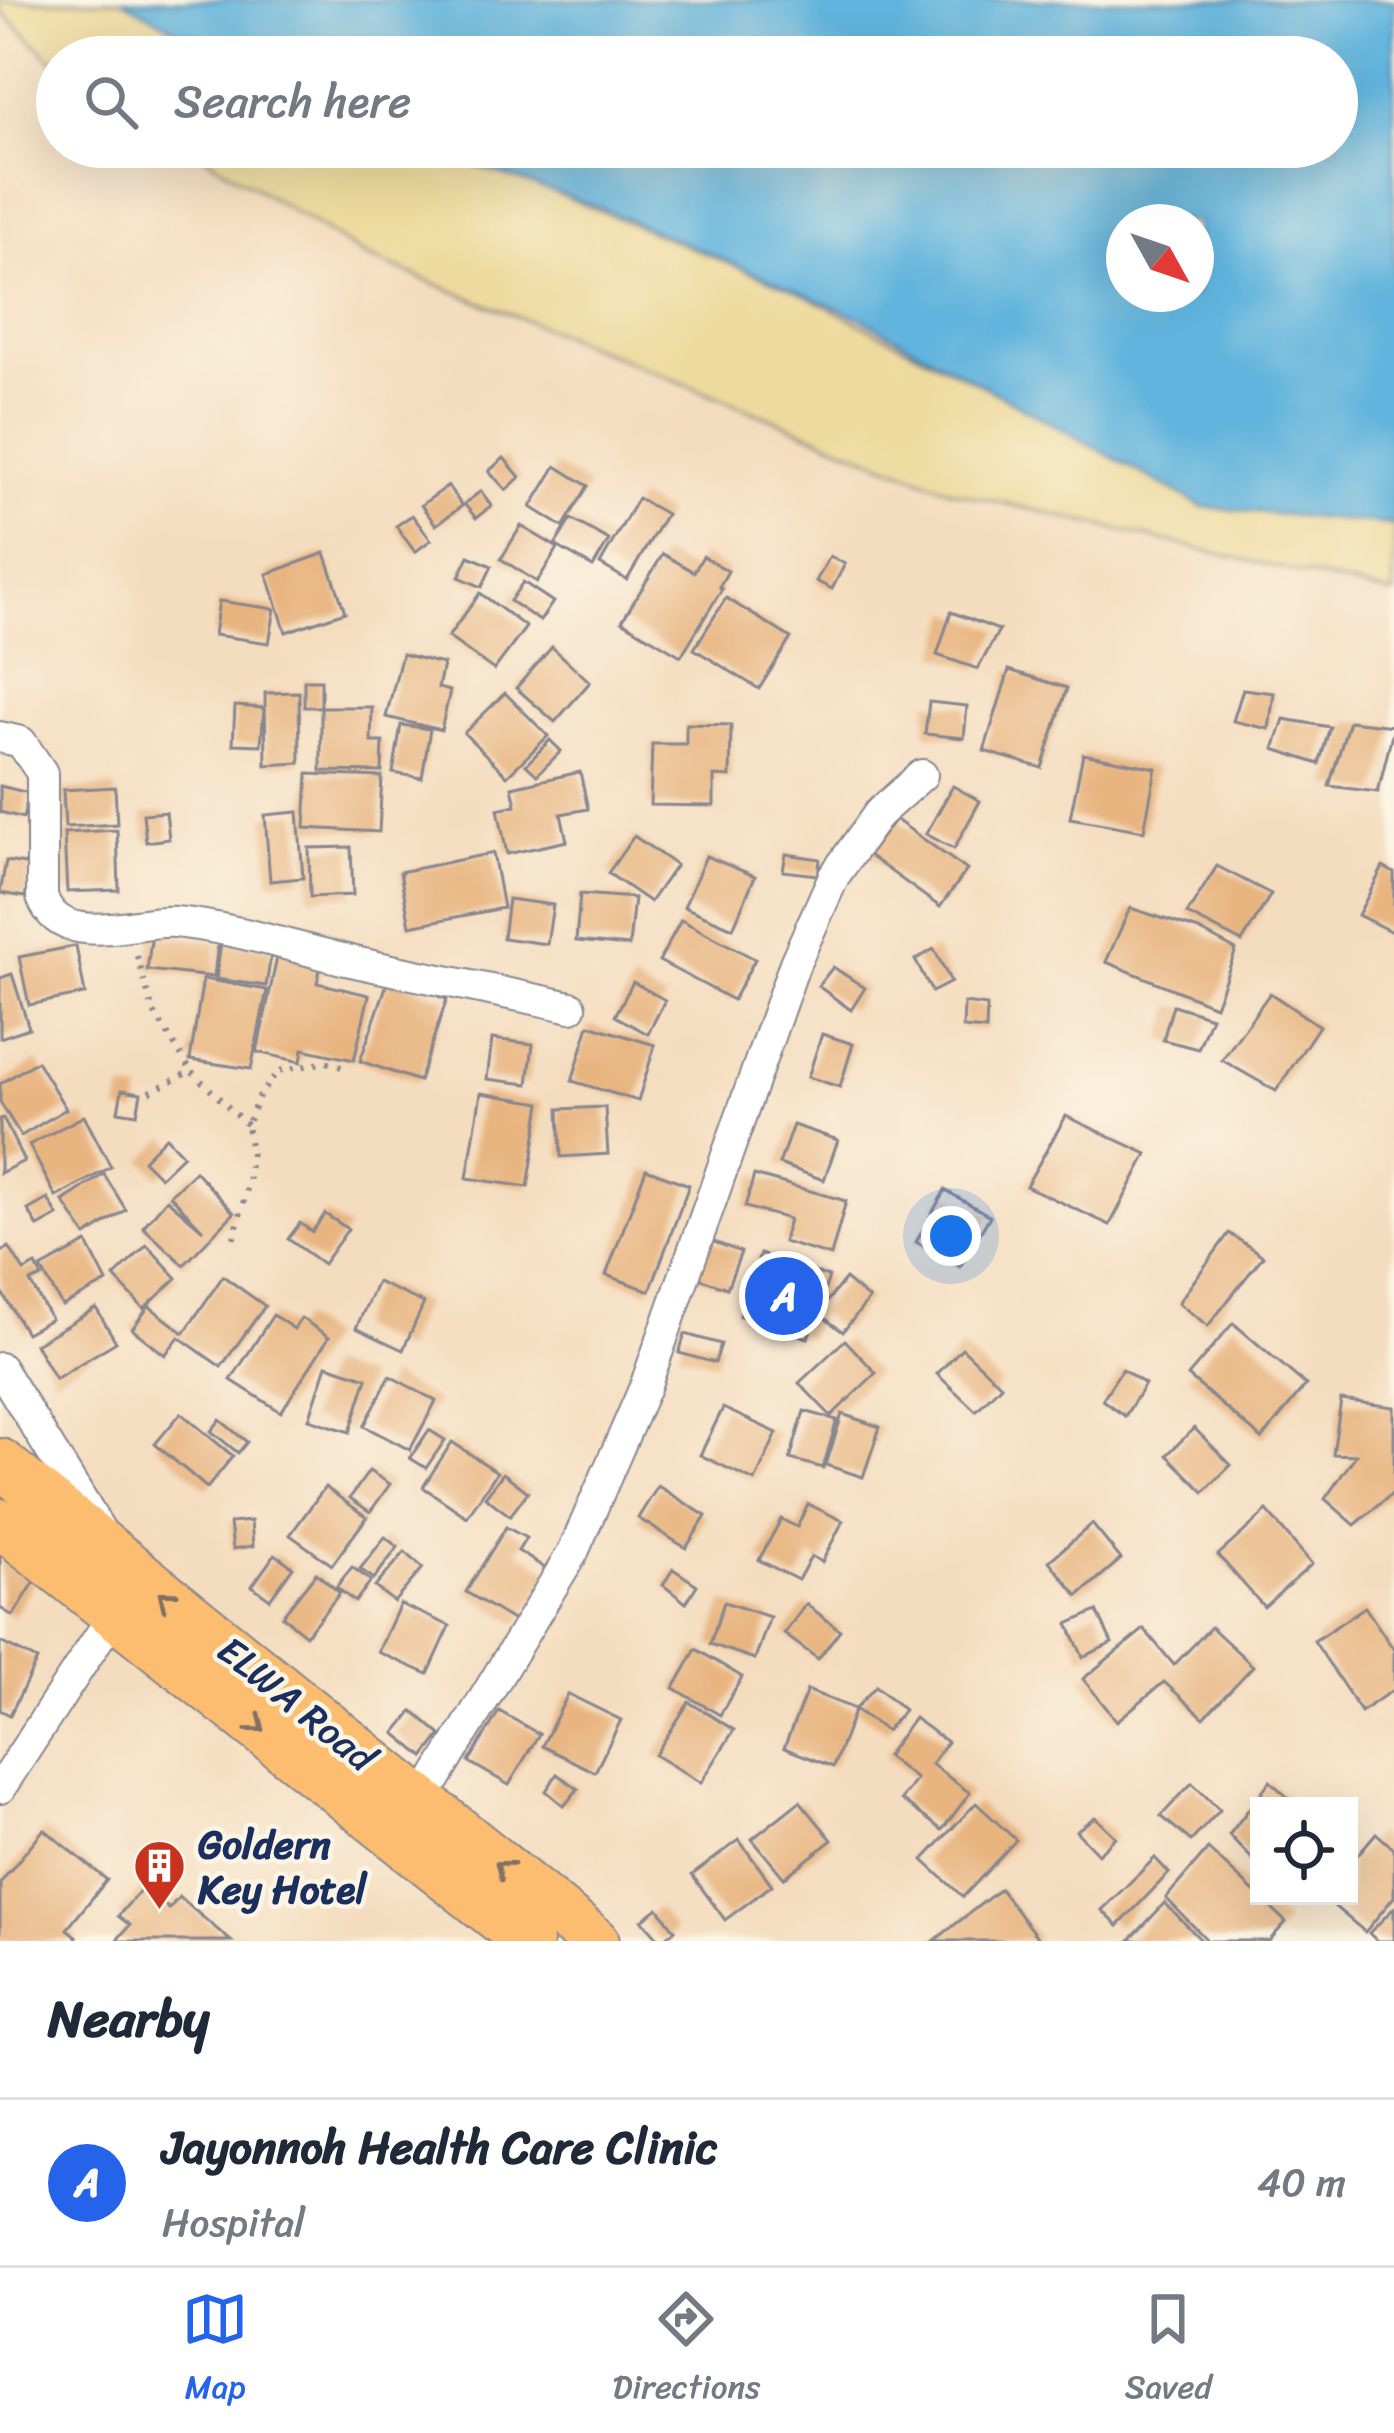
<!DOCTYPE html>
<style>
body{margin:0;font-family:Sriracha,sans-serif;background:#f2f2f3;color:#1f2937}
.controls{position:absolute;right:36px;bottom:36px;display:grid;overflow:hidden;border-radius:0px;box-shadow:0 12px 48px #0002}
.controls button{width:108px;height:108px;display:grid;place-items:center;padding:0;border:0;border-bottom:3px solid #e0e1e3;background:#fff;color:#1f2937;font:60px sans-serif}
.compass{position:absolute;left:1106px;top:204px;width:108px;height:108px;border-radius:50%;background:#fff;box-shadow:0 12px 48px #0002;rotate:130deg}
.you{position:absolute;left:951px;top:1236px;width:42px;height:42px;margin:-30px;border:9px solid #fff;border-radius:50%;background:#1a73e8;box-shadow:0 0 0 18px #1a73e833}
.badge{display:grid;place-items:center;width:78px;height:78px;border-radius:50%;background:#2563eb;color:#fff;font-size:39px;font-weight:700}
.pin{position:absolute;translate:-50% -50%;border:6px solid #fff;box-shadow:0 3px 12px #0006}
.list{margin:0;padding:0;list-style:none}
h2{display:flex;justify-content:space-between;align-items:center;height:156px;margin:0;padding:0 48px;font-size:51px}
h2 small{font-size:39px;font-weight:400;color:#747a83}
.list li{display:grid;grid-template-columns:78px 1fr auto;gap:36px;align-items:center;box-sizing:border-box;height:168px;padding:0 48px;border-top:3px solid #e0e1e3}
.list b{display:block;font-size:45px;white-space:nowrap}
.list p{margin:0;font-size:39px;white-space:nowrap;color:#747a83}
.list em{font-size:39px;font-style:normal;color:#747a83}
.icon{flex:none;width:66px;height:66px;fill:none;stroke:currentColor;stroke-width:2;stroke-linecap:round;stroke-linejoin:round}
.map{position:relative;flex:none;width:1394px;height:1941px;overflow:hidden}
.search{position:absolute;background:#fff;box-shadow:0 12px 48px #0002;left:36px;right:36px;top:36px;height:132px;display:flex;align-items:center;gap:30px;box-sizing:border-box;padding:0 42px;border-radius:66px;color:#747a83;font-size:45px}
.sheet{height:324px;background:#fff}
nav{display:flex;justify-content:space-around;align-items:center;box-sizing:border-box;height:168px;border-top:3px solid #e0e1e3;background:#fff;font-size:33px;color:#747a83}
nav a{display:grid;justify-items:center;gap:6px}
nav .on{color:#2563eb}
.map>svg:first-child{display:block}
.sand{fill:#eeda9e;stroke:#84847e;stroke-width:3}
.water{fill:#61b4dd;stroke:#3e729e;stroke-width:3;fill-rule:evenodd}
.building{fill:#e8b581}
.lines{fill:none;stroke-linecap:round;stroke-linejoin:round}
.minor-casing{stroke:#88868e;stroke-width:34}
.primary-casing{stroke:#88868e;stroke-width:52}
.path{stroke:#88868e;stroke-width:6;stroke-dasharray:3 9;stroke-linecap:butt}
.minor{stroke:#fff;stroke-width:30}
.primary{stroke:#fcbd6f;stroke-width:48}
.oneway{stroke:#806f66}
.labels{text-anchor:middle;stroke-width:9;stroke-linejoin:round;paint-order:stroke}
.street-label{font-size:39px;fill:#1b2f5e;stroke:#fcf5e5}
.poi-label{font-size:39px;font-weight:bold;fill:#1b2f5e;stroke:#fcf5e5;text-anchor:start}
</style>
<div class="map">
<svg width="1394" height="1941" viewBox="0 0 1394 1941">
<rect width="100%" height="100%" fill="#fcf5e5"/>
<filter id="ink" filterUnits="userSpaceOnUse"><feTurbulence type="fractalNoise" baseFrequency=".00833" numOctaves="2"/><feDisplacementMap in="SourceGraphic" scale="24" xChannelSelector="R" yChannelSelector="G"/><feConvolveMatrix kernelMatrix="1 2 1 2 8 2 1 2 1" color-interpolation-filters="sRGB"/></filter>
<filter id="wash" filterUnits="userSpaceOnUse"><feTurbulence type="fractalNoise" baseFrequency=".004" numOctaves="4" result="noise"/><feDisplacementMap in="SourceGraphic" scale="48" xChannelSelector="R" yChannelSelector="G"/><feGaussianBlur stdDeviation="2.7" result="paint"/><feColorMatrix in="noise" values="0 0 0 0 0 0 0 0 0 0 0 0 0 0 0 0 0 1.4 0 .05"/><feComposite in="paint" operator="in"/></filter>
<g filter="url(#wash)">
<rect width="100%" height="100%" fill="#f4dcbe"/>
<g class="sand">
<polygon points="0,0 127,0 241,57 57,57 57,64 0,10"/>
<polygon points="190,147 442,147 790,288 999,394 1145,475 1394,524 1394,595 953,491 365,256"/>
</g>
<path class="water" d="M 122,0 L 1394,0 L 1394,525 L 1203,507 L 861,318 L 601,208 L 421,147 L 1337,147 L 1337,57 L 226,57 ZM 1124,222 L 1196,222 L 1196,294 L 1124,294 Z"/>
<g id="blocks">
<g class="building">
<polygon points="504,458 520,477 506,490 489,471"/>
<polygon points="556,466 588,486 563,527 531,507"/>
<polygon points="448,486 462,506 436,525 421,505"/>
<polygon points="481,491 491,506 476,518 464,504"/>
<polygon points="638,498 666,514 627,580 600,564"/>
<polygon points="412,515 431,540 415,552 396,526"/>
<polygon points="571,519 609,540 593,567 555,545"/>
<polygon points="521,526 558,548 537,582 501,559"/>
<polygon points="325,553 345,612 286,632 267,574"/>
<polygon points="663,554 694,572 703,556 728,571 719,587 722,589 681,656 622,621"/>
<polygon points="469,556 492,566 482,587 459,577"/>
<polygon points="830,556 845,564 832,589 816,581"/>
<polygon points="523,582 553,602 540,621 510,601"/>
<polygon points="480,593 526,627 494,670 448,637"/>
<polygon points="726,598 791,638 759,689 694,649"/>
<polygon points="219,601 275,609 269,643 214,635"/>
<polygon points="951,612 999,630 978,669 937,655"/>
<polygon points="552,647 590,682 555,722 516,688"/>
<polygon points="402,654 443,664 438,688 450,691 441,730 386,717"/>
<polygon points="1009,670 1067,688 1042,768 984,751"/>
<rect x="304" y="680" width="17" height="27"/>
<polygon points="1243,689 1274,693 1269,729 1233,721"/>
<polygon points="299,692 300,763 266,765 265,693"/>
<polygon points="505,693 548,736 507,776 464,733"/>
<polygon points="929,702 967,706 964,738 925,734"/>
<polygon points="235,706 264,708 261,745 233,744"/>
<polygon points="321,707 372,707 371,742 383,742 382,772 321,771"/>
<polygon points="1284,719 1330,727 1319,764 1274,749"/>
<polygon points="1349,721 1394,726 1378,792 1329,786"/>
<polygon points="686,724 731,725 730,777 714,776 714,806 650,805 652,744 686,744"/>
<polygon points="401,725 430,729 422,778 393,773"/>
<polygon points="550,740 561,751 537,775 526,765"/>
<polygon points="1083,754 1156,768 1144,831 1070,818"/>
<polygon points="580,772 588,809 561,814 567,841 507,854 498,809 516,805 512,787"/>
<polygon points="308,774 382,777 379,832 305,828"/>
<polygon points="0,786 29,793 23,818 0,812"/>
<polygon points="953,786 980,801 954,849 926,834"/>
<polygon points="115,787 117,824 65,827 63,790"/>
<polygon points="166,812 169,839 146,842 143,814"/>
<polygon points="298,812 303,878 270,881 265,815"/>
<polygon points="895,819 967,870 940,907 868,855"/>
<polygon points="117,830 119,890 67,892 64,833"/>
<polygon points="634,836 676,865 650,902 608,873"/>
<polygon points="351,847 353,895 310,897 309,848"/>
<polygon points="493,853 503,908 410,926 400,872"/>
<polygon points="786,854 820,859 818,875 783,871"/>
<polygon points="706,856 755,876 733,928 684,907"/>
<polygon points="6,861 32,865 25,897 0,893"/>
<polygon points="1217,866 1271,894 1242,942 1187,914"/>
<polygon points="1383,867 1394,873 1394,933 1358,915"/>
<polygon points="580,894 634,898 629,946 576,941"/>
<polygon points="508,899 553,905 547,944 503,938"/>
<polygon points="1130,908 1199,930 1236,950 1215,1006 1106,962"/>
<polygon points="681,920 755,959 733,1000 659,961"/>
<polygon points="152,934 218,942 214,977 147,970"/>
<polygon points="221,942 272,949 266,986 216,979"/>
<polygon points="76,946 85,994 29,1005 19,957"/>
<polygon points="279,948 323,957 317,983 369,995 354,1060 303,1049 301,1062 257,1052"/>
<polygon points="934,949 951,982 932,992 915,960"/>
<polygon points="833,967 865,988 851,1010 818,986"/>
<polygon points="12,974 29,1028 0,1038 0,978"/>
<polygon points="389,978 447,999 419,1081 360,1061"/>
<polygon points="203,979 267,990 251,1069 190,1060"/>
<polygon points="633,982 665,1000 648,1034 615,1016"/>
<polygon points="1270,993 1319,1026 1276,1091 1222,1060"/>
<polygon points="964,1003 987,1006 986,1030 963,1028"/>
<polygon points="1173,1005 1211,1017 1198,1049 1163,1040"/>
<polygon points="589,1025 655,1045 638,1101 572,1081"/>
<polygon points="822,1034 853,1044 840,1087 808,1077"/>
<polygon points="492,1039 533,1044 528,1084 487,1079"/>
<polygon points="37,1061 66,1109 21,1136 0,1102 0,1084"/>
<polygon points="122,1090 141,1093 137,1114 118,1111"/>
<polygon points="481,1093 541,1103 528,1187 467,1178"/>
<polygon points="605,1107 608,1154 561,1157 559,1109"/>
<polygon points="84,1116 111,1167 56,1197 29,1145"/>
<polygon points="1066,1116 1147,1154 1110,1225 1026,1186"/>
<polygon points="3,1118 24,1161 0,1173 0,1119"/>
<polygon points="793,1125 838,1140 824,1180 779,1164"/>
<polygon points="166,1137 183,1155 160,1177 143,1160"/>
<polygon points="646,1169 689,1185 650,1291 606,1275"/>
<polygon points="195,1171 234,1213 184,1265 143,1227 167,1199 203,1230 170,1195"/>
<polygon points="104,1174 126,1210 86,1236 63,1201"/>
<polygon points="754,1175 846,1201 831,1256 783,1242 789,1219 745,1207"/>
<polygon points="945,1190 990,1216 960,1267 916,1242"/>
<polygon points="48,1199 58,1216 38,1227 28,1210"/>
<polygon points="325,1214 348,1229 323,1264 288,1239 300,1223 312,1232"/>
<polygon points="1229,1233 1263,1256 1208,1326 1178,1303"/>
<polygon points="709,1240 741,1252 727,1288 696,1277"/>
<polygon points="87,1243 107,1282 62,1306 41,1268"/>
<polygon points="147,1245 177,1278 144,1309 114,1277"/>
<polygon points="9,1247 24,1271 36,1265 42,1277 30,1282 51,1319 26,1333 0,1289 0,1253"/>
<polygon points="760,1254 829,1277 808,1338 740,1316"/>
<polygon points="223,1276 265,1306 221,1367 179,1337 165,1355 132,1329 149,1306 184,1333"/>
<polygon points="845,1279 869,1299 843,1332 818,1313"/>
<polygon points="377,1282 424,1303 403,1350 356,1328"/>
<polygon points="96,1308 116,1342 55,1379 35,1344"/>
<polygon points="273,1315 294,1329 301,1318 329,1337 281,1412 231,1380"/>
<polygon points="1233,1323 1306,1385 1262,1439 1188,1376"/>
<polygon points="685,1334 721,1344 715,1363 679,1353"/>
<polygon points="845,1340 876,1373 831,1416 799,1383"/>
<polygon points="962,1348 1001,1385 976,1411 937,1374"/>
<polygon points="327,1365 367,1378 350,1432 309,1419"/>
<polygon points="1122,1369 1145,1384 1125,1416 1102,1400"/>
<polygon points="390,1376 436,1401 410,1450 364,1426"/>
<polygon points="1341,1400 1394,1407 1394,1492 1355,1525 1325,1499 1356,1455 1333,1454"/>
<polygon points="723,1408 777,1433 755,1481 700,1455"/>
<polygon points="804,1411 837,1420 823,1468 790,1459"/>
<polygon points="181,1413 233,1456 207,1488 155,1444"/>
<polygon points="842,1414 880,1427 863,1477 826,1465"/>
<polygon points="220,1420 247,1442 238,1453 211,1431"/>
<polygon points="1194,1428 1231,1465 1204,1492 1167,1455"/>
<polygon points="429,1430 445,1440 426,1468 410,1458"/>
<polygon points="452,1442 497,1472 467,1517 423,1487"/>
<polygon points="369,1471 390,1484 370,1512 350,1498"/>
<polygon points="503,1473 528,1492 510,1516 485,1497"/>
<polygon points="658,1486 706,1516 686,1548 638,1518"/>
<polygon points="325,1487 367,1517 332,1565 290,1535"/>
<polygon points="808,1504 843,1521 822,1562 811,1556 798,1580 759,1560 781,1519 797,1527"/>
<polygon points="1267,1511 1312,1564 1264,1607 1218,1555"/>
<polygon points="251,1521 253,1546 233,1549 230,1523"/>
<polygon points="1092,1524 1121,1559 1078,1596 1049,1561"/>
<polygon points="506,1527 526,1538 518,1551 551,1572 519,1624 466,1592"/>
<polygon points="385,1537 398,1547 374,1579 360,1569"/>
<polygon points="6,1548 42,1570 13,1616 0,1608 0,1558"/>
<polygon points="405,1552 423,1568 394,1602 375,1587"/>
<polygon points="275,1554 293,1567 270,1599 252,1586"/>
<polygon points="352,1567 371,1581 355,1602 336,1587"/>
<polygon points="673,1569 697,1585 686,1603 663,1585"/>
<polygon points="316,1573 340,1593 306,1635 282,1616"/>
<polygon points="724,1602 770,1617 755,1659 710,1644"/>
<polygon points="400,1604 450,1626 428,1674 378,1652"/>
<polygon points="806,1604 840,1630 818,1659 784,1634"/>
<polygon points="1365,1607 1394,1650 1394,1689 1361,1712 1314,1641"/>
<polygon points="1097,1611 1112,1643 1083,1657 1068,1624"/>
<polygon points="1211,1627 1253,1666 1204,1718 1164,1682 1117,1721 1083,1679 1144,1629 1174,1665"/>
<polygon points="0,1642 37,1660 10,1715 0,1710"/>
<polygon points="696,1649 742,1677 720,1715 674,1688"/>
<polygon points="876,1686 904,1710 886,1731 855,1709"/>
<polygon points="807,1690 855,1709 833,1767 784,1748"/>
<polygon points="568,1694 621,1720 595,1772 542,1746"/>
<polygon points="689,1702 734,1730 701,1783 655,1755"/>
<polygon points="413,1711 441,1735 424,1757 395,1733"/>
<polygon points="499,1711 539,1734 509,1785 469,1762"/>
<polygon points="914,1718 947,1742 931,1764 970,1793 942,1830 901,1800 916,1779 886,1756"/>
<polygon points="557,1774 578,1789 564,1806 546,1791"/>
<polygon points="1270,1781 1297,1806 1259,1806 1259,1866 1229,1835"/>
<polygon points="1192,1783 1220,1810 1191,1841 1161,1816"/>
<polygon points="800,1801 832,1840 784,1878 752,1839"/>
<polygon points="976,1803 1016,1840 963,1897 923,1860"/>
<polygon points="1095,1817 1116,1837 1098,1854 1076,1831"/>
<polygon points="44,1829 107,1880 67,1929 77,1937 74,1941 0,1941 0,1883"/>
<polygon points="1376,1833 1394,1849 1394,1897 1365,1932 1322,1896 1349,1896 1349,1854 1354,1859"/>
<polygon points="739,1840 772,1885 725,1920 692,1875"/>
<polygon points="1208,1849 1286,1922 1269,1941 1208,1941 1166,1898"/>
<polygon points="1155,1858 1169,1873 1118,1926 1102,1910"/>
<polygon points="143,1887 169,1909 179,1897 231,1941 116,1941 130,1925 118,1916"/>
<polygon points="1000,1889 1040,1941 934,1941"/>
<polygon points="1165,1903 1202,1941 1129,1941"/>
<polygon points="658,1908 675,1930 661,1941 642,1920"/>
<polygon points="1394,1908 1394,1941 1377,1941 1369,1933"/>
</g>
</g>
</g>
<g filter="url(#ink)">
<use href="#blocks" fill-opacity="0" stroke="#88868e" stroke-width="3"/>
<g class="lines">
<defs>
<g id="minor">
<path d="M 0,737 L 21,742 L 42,773 L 42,897 C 62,951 134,919 175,922 C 236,928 295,948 355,962 C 427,978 499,991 571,1007"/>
<polyline points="0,1368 101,1532"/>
<polyline points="0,1788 115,1613"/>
<polyline points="421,1803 573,1552 645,1387 795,963 834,876 879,813 922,775"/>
</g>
<g id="primary">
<polyline points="0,1463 595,1941"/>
<polyline points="0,1523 528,1941"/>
</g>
</defs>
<use href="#minor" class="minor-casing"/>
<use href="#primary" class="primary-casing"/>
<g class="path">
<polyline points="137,956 153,1011 191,1071"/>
<polyline points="150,1092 191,1071 247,1125"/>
<polyline points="234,1238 248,1185 251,1153 247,1125 259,1096 278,1071 327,1062 344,1068"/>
</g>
<use href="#minor" class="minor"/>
<use href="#primary" class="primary"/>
</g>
<defs><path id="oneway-chevron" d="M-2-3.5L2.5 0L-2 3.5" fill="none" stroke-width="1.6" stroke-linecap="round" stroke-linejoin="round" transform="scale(3)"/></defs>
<g class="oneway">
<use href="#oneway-chevron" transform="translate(166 1598) rotate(-141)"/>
<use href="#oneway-chevron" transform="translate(257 1725) rotate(38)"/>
<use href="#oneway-chevron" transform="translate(503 1868) rotate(-142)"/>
</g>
</g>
<defs>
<symbol id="building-pin" viewBox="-11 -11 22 30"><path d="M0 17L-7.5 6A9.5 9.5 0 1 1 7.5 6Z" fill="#c8321e" stroke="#fcf5e5"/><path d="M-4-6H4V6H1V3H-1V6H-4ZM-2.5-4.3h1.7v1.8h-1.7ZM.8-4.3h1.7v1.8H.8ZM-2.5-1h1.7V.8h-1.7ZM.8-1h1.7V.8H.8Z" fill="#fff"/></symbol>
</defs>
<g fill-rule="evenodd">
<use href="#building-pin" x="130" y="1836" width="59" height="81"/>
</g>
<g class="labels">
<g class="street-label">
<text transform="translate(297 1703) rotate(39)" y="14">ELWA Road</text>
</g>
<g class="poi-label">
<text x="198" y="1858">Goldern<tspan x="198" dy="45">Key Hotel</tspan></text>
</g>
</g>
</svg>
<div class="controls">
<button><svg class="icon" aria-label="locate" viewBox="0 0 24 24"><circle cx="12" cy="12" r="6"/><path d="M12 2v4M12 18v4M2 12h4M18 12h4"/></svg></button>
</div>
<svg class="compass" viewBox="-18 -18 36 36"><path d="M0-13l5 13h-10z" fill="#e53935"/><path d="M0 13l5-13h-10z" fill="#747a83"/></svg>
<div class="you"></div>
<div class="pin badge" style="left:784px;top:1296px">A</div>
<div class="search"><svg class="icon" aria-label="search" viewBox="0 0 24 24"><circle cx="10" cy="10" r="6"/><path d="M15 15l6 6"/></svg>Search here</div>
</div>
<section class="sheet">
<h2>Nearby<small></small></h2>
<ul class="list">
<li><span class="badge">A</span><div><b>Jayonnoh Health Care Clinic</b><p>Hospital</p></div><em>40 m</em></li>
</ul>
</section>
<nav>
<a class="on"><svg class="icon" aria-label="map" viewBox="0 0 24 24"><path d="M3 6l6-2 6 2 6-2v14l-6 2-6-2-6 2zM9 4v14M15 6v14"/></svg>Map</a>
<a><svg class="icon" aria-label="directions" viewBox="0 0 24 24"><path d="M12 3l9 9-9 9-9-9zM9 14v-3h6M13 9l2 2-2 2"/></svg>Directions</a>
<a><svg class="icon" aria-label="saved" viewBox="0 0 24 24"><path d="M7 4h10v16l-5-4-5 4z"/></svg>Saved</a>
</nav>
